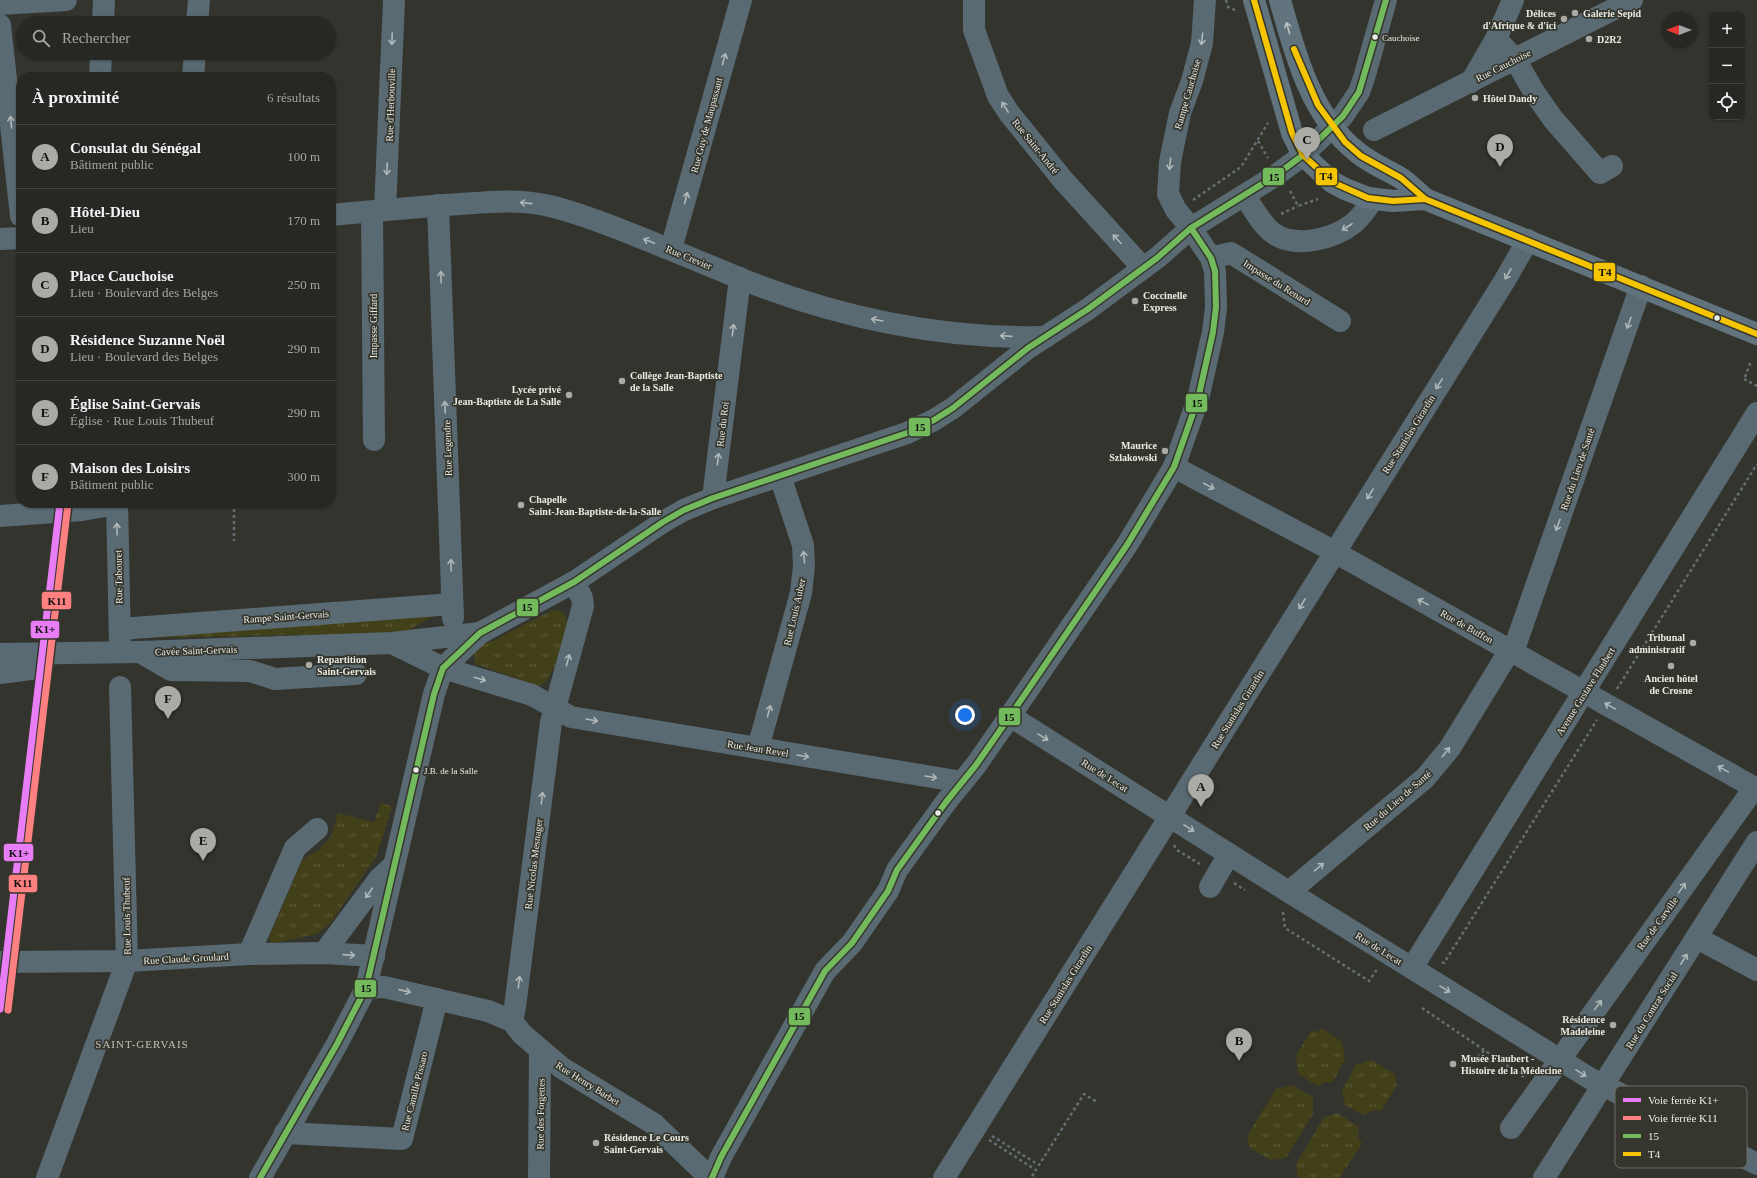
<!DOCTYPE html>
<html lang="fr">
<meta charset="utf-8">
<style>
body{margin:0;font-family:"Times New Roman",serif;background:#2f2f2b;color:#f1f3f6}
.controls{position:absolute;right:12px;top:12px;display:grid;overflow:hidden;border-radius:8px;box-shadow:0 1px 3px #0004}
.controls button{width:36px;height:36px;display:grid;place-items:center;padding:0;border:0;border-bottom:1px solid #434441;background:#272723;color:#f1f3f6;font:20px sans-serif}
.compass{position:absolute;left:1661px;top:12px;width:36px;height:36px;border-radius:50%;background:#272723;box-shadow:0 1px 3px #0004;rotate:270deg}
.you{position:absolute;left:965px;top:715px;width:14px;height:14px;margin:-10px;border:3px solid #fff;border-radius:50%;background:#1a73e8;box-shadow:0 0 0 6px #1a73e833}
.badge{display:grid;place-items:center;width:26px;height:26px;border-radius:50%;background:#aaaba5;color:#111;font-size:13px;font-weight:700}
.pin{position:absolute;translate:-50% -33px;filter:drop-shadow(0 1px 2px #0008)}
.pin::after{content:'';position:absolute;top:21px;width:14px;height:12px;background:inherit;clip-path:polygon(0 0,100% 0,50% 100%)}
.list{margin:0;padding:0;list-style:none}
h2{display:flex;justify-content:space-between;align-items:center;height:52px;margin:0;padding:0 16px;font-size:17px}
h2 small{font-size:13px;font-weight:400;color:#a4a5a6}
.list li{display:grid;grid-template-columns:26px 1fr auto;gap:12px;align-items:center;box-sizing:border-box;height:64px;padding:0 16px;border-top:1px solid #434441}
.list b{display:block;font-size:15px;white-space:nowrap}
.list p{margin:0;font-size:13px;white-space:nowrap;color:#a4a5a6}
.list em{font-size:13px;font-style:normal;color:#a4a5a6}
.icon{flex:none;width:22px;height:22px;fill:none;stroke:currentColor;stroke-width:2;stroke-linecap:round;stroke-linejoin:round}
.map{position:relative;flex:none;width:1757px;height:1178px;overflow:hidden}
.search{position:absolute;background:#272723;box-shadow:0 1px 3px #0004;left:16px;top:16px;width:320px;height:44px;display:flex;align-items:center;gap:10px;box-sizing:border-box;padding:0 14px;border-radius:22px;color:#a4a5a6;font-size:15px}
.panel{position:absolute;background:#272723;box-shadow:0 1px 3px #0004;left:16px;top:72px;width:320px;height:436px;border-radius:16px}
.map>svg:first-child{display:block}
.grass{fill:url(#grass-tufts)}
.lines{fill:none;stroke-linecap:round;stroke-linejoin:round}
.path{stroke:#646f73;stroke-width:2.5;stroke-dasharray:3 3;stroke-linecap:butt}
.minor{stroke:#596a73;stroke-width:22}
.major{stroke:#61737c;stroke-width:22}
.bus-1-casing{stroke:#35362d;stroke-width:9}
.bus-2-casing{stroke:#35362d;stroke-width:9}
.bus-1{stroke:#73ba5c;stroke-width:6}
.bus-2{stroke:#f4c500;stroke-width:6}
.rail-1-casing{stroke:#35362d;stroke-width:10}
.rail-2-casing{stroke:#35362d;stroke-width:10}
.rail-1{stroke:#e97df5;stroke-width:7}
.rail-2{stroke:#ff8080;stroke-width:7}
.oneway{stroke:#bac1c0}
.oneway2{stroke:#b0b7b7}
.poi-dot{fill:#aaaba5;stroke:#35362d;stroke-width:1.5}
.bus-dot{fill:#eaebe5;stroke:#35362d;stroke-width:1.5}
.labels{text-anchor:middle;stroke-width:3.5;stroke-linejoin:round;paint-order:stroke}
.bus-label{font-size:9px;fill:#eaebe5;stroke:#35362d;text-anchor:start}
.poi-label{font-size:10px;font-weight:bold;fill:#eaebe5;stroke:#35362d;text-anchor:start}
.street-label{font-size:10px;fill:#eaebe5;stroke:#35362d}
.neighbourhood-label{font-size:11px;letter-spacing:1px;fill:#c0c0b6;stroke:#35362d}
.key{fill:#35362d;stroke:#6b6c64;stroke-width:1}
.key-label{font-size:11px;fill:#eaebe5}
.line-badge{stroke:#35362d;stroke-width:1.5}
.pale-badge-label{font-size:11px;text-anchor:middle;font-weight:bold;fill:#111}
</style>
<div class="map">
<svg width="1757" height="1178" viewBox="0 0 1757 1178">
<defs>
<pattern id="grass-tufts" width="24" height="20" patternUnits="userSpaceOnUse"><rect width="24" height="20" fill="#414018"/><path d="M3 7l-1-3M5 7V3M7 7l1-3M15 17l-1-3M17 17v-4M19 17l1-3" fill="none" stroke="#5d5c39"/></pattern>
</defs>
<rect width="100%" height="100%" fill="#34342f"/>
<g class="grass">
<path d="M 552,610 C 562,610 568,614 567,625 C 562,640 555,681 539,686 L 475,664 L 474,654 L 479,642 L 491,642 Z"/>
<polygon points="437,614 403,633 143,638 140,637"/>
<polygon points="381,802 392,807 377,855 330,924 316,934 272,944 269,937 303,859 317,851 331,837 338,813 374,822"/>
<polygon points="1322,1028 1342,1042 1345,1059 1333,1082 1325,1082 1318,1086 1298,1074 1296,1056 1311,1031 1317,1032"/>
<polygon points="1371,1060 1395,1074 1397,1085 1381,1111 1374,1110 1364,1115 1345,1105 1342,1090 1356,1065"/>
<polygon points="1292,1085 1313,1097 1313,1114 1286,1158 1270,1160 1249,1147 1247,1136 1276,1089"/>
<polygon points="1337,1113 1359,1127 1358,1137 1362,1144 1339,1178 1298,1178 1296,1164 1324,1117"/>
</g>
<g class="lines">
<g class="path">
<polyline points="1226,0 1228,7 1237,11"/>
<polyline points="1258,141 1268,158"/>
<polyline points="1290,191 1298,206 1318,199"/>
<polyline points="1193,200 1241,167 1268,123"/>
<polyline points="1281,214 1298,206"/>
<polyline points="1745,377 1751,361"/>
<polyline points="1744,379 1757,386"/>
<polyline points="234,503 234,541"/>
<polyline points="1617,689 1757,464"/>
<polyline points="1174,845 1177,850 1200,864"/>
<polyline points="1234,883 1245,890"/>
<polyline points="1283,912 1285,928 1369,981 1378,968"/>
<polyline points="1442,962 1444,963 1597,720"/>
<polyline points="1422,1008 1524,1077"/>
<polyline points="1472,1058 1481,1055 1484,1050"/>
<polyline points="992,1136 1039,1165 1084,1094 1097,1102"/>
<polyline points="989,1140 1036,1170 1031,1178"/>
</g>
<g class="minor">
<polyline points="974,0 974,30 998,96 1009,113 1063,180 1143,268"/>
<polyline points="0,4 66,0"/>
<polyline points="103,23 104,0"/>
<polyline points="197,23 199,0"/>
<polyline points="0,25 21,216"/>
<polyline points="1496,39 1515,59 1534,92 1553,119 1600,173 1612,166"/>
<polyline points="100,77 101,53"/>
<polyline points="193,77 195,53"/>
<polyline points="1471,82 1496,39 1513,0"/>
<polyline points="1374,130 1632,0"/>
<path d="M 1245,196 C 1253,208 1261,224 1273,233 C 1296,249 1334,239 1354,223 C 1362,216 1368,207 1373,199"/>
<polyline points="438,205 453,618"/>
<polyline points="385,210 394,0"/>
<polyline points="372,212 374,440"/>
<path d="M 331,215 C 374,211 417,207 460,204 C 488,202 517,199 545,205 C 570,210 595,220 619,229 C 659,245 699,261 739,278 C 836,317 940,339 1045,337"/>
<polyline points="0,239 21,238"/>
<polyline points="671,249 741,0"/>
<polyline points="1211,258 1231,253 1340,321"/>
<polyline points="1174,467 1322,545 1757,789"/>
<polyline points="713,498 740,278"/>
<polyline points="117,503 120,643"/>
<polyline points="0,516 82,510 117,504"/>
<polyline points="120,629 452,604"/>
<polyline points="392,643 443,668 532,695 555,708 583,606 582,598 574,582"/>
<polyline points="140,652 171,670 250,671 275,679 356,674"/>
<polyline points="1513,652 1641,286"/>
<polyline points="0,654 140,652 392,643 480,633"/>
<polyline points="0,673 31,669 44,653"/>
<polyline points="1010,716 1289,892 1591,1079 1757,1164"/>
<polyline points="758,748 801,593 804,566 803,545 780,476"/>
<polyline points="1210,887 1229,854"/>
<polyline points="1289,892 1425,778 1450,748 1505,658 1508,649"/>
<polyline points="1697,938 1757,970"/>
<polyline points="324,953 379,879 394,865"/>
<polyline points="249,954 295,848 317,829"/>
<polyline points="0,962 127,961 249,954 324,953 374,956"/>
<polyline points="1412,968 1757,413"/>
<polyline points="366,988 384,987 488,1011 512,1021 522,1034 562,1068 654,1124 705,1173 706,1178"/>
<polyline points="512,1021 515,1007 551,722 555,708 571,717 962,782"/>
<polyline points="1511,1128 1755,787"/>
<polyline points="285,1133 402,1139 437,999"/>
<polyline points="47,1178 127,961 120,687"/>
<polyline points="260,1178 337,1044 366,988 416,771 434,694 443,668 480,633 574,582 663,522 684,510 713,498 907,433 934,420 953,408 1028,348 1088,309 1157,258 1191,228 1275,176 1303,155 1343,116 1359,92 1364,78 1386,0"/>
<polyline points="539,1178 540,1050"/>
<polyline points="712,1178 721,1157 825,971 852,943 888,891 897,870 946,802 976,765 1010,716 1127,545 1174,467 1198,399 1213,332 1216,307 1215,271 1211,258 1191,228 1176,210 1168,194 1170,162 1180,113 1192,81 1202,43 1205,0"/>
<polyline points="944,1178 1505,280 1528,240"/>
<polyline points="1544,1178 1757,842"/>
</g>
<g class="major">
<polyline points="1254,0 1292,133 1303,155 1332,182 1345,189 1368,198 1393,201 1425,199"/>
<path d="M 1280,0 C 1295,54 1311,116 1357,152 C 1370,163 1385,169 1399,177 C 1409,183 1417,192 1425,199 L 1757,334"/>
</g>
<defs>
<g id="bus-1">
<polyline points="260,1178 337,1044 366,988 434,694 443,668 480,633 574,582 663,522 684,510 713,498 907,433 934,420 953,408 1028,348 1088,309 1157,258 1191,228 1275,176 1303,155 1343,116 1359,92 1386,0"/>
<polyline points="712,1178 721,1157 825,971 852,943 888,891 897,870 946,802 976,765 1010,716 1127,545 1174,467 1198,399 1213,332 1216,307 1215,271 1211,258 1191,228"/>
</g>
<g id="bus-2">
<polyline points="1254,0 1292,133 1303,155 1332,182 1368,198 1393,201 1425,199 1757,334"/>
<polyline points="1294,49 1318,105 1345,142 1361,156 1401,178 1424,198"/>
</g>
</defs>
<use href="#bus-1" class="bus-1-casing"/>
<use href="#bus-2" class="bus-2-casing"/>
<use href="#bus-1" class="bus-1"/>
<use href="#bus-2" class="bus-2"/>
<defs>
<polyline id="rail-1" points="0,1009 60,503"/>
<polyline id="rail-2" points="8,1010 68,504"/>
</defs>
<use href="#rail-1" class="rail-1-casing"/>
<use href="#rail-2" class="rail-2-casing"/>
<use href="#rail-1" class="rail-1"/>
<use href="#rail-2" class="rail-2"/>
</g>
<defs><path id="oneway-shaft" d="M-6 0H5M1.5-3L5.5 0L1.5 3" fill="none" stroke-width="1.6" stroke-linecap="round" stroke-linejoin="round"/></defs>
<use class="oneway" href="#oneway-shaft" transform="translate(1288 28) rotate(-105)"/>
<g class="oneway2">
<use href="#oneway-shaft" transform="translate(392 39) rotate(92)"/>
<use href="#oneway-shaft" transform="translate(1202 39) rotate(97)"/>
<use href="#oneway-shaft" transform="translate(724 59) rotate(-75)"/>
<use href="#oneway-shaft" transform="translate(1005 107) rotate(-122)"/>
<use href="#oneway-shaft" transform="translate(11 122) rotate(-96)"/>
<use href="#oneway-shaft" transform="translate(1170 164) rotate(96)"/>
<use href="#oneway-shaft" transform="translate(387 169) rotate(92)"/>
<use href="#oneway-shaft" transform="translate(686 198) rotate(-75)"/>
<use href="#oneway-shaft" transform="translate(526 203) rotate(-174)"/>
<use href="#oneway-shaft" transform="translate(1347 227) rotate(147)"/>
<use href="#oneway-shaft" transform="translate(1117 239) rotate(-132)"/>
<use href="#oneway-shaft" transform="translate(649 241) rotate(-159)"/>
<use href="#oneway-shaft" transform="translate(1508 274) rotate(120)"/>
<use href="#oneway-shaft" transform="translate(441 277) rotate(-92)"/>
<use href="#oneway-shaft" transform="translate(877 320) rotate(-170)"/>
<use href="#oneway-shaft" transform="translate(1629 323) rotate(109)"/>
<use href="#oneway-shaft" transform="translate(733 330) rotate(-83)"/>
<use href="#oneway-shaft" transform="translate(1006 336) rotate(-176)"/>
<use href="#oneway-shaft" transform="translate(1439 384) rotate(122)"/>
<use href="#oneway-shaft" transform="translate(445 407) rotate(-92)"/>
<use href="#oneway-shaft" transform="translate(718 459) rotate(-83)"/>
<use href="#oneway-shaft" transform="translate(1209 486) rotate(28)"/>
<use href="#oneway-shaft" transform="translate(1370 494) rotate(122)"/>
<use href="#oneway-shaft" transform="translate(1558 525) rotate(109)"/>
<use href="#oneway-shaft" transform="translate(117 529) rotate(-91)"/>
<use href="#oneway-shaft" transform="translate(804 557) rotate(-95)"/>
<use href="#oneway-shaft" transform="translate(451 565) rotate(-92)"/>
<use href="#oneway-shaft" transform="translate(1423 602) rotate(-151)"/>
<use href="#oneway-shaft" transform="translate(1302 604) rotate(122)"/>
<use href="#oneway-shaft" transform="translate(568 660) rotate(-75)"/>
<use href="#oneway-shaft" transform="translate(480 679) rotate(16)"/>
<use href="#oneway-shaft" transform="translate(1610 706) rotate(-151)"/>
<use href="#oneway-shaft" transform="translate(769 711) rotate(-75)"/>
<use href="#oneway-shaft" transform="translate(592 720) rotate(10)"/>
<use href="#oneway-shaft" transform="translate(1043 737) rotate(32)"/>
<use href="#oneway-shaft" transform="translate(1446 752) rotate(-51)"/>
<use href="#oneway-shaft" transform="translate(803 756) rotate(9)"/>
<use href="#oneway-shaft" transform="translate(1723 769) rotate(-151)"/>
<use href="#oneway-shaft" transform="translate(931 777) rotate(9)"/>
<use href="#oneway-shaft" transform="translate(542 798) rotate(-83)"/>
<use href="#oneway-shaft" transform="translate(1189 828) rotate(32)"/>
<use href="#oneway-shaft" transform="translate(1319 867) rotate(-40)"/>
<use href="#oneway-shaft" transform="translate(1682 888) rotate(-54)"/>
<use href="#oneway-shaft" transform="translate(369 893) rotate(126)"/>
<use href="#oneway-shaft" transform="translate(349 955) rotate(4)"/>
<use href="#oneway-shaft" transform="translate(1684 959) rotate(-58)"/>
<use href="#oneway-shaft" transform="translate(519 982) rotate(-83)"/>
<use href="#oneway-shaft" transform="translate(1445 989) rotate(32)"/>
<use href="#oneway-shaft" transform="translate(405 991) rotate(13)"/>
<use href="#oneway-shaft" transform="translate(1598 1005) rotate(-54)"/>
<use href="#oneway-shaft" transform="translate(1581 1073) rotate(32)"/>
</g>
<g class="poi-dot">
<circle cx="1575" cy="13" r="4"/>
<circle cx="1564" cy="19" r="4"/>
<circle cx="1589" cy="39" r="4"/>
<circle cx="1475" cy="98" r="4"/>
<circle cx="1135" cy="301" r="4"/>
<circle cx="622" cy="381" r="4"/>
<circle cx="569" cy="395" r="4"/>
<circle cx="1165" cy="451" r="4"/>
<circle cx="521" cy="505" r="4"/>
<circle cx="1693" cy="643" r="4"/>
<circle cx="309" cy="665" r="4"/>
<circle cx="1671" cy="666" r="4"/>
<circle cx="1613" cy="1025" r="4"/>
<circle cx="1453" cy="1064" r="4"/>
<circle cx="596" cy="1143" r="4"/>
</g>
<g class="bus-dot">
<circle cx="1375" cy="37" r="3.5"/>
<circle cx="1717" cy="318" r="3.5"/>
<circle cx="416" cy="770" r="3.5"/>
<circle cx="938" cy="813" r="3.5"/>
</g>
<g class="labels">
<g class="bus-label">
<text x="1382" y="41">Cauchoise</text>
<text x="424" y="774">J.B. de la Salle</text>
</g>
<g class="poi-label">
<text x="1556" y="17" text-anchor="end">Délices<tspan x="1556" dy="12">d'Afrique &amp; d'ici</tspan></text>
<text x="1583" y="17">Galerie Sepid</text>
<text x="1597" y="43">D2R2</text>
<text x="1483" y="102">Hôtel Dandy</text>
<text x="1143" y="299">Coccinelle<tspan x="1143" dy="12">Express</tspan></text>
<text x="630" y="379">Collège Jean-Baptiste<tspan x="630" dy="12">de la Salle</tspan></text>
<text x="561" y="393" text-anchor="end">Lycée privé<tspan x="561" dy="12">Jean-Baptiste de La Salle</tspan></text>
<text x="1157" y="449" text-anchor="end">Maurice<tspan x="1157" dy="12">Szlakowski</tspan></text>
<text x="529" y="503">Chapelle<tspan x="529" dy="12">Saint-Jean-Baptiste-de-la-Salle</tspan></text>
<text x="1685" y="641" text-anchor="end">Tribunal<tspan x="1685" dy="12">administratif</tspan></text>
<text x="317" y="663">Repartition<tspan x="317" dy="12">Saint-Gervais</tspan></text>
<text x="1671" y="682" text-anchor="middle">Ancien hôtel<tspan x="1671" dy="12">de Crosne</tspan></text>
<text x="1605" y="1023" text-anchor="end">Résidence<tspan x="1605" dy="12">Madeleine</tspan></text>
<text x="1461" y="1062">Musée Flaubert -<tspan x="1461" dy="12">Histoire de la Médecine</tspan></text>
<text x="604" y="1141">Résidence Le Cours<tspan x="604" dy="12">Saint-Gervais</tspan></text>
</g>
<g class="street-label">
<text transform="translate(1503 65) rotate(-27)" y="4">Rue Cauchoise</text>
<text transform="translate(1187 94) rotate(-74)" y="4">Rampe Cauchoise</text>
<text transform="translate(390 105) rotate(-88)" y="4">Rue d'Herbouville</text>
<text transform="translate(706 125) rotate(-75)" y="4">Rue Guy de Maupassant</text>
<text transform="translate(1036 146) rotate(51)" y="4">Rue Saint-André</text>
<text transform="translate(689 257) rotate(22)" y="4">Rue Crevier</text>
<text transform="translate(1277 282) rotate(32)" y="4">Impasse du Renard</text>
<text transform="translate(373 326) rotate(-90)" y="4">Impasse Giffard</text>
<text transform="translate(722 424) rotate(-83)" y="4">Rue du Roi</text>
<text transform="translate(1408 434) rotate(-58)" y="4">Rue Stanislas Girardin</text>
<text transform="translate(447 448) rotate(-92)" y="4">Rue Legendre</text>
<text transform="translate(1577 469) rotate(-71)" y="4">Rue du Lieu de Santé</text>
<text transform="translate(118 577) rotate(-91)" y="4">Rue Tabouret</text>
<text transform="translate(794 612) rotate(-77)" y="4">Rue Louis Auber</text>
<text transform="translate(286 616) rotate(-4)" y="4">Rampe Saint-Gervais</text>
<text transform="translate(1467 626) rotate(29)" y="4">Rue de Buffon</text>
<text transform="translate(196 650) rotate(-2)" y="4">Cavée Saint-Gervais</text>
<text transform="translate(1585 691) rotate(-58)" y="4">Avenue Gustave Flaubert</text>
<text transform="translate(1237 709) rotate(-58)" y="4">Rue Stanislas Girardin</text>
<text transform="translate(758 748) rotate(9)" y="4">Rue Jean Revel</text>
<text transform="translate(1105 775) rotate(32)" y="4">Rue de Lecat</text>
<text transform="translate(1397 800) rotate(-41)" y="4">Rue du Lieu de Santé</text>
<text transform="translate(533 864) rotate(-83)" y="4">Rue Nicolas Mesnager</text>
<text transform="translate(126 916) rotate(-91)" y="4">Rue Louis Thubeuf</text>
<text transform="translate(1657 923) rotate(-54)" y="4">Rue de Carville</text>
<text transform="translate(1379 948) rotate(32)" y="4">Rue de Lecat</text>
<text transform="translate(186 958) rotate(-3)" y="4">Rue Claude Groulard</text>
<text transform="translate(1065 984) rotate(-58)" y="4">Rue Stanislas Girardin</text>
<text transform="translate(1651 1010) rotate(-58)" y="4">Rue du Contrat Social</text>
<text transform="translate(588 1083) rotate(32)" y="4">Rue Henry Barbet</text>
<text transform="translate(414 1091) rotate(-76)" y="4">Rue Camille Pissaro</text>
<text transform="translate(540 1114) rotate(-89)" y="4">Rue des Forgettes</text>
</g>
<g class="neighbourhood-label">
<text x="142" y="1048">SAINT-GERVAIS</text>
</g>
</g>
<rect x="1615" y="1086" width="132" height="82" rx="6" class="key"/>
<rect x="1623" y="1098" width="18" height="4" fill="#e97df5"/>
<rect x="1623" y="1116" width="18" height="4" fill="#ff8080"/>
<rect x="1623" y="1134" width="18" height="4" fill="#73ba5c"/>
<rect x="1623" y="1152" width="18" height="4" fill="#f4c500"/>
<g class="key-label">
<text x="1648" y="1104">Voie ferrée K1+</text>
<text x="1648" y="1122">Voie ferrée K11</text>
<text x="1648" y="1140">15</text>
<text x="1648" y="1158">T4</text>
</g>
<g class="line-badge">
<rect x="1315" y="167" width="23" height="19" rx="4" fill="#f4c500"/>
<rect x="1262" y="167" width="23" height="19" rx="4" fill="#73ba5c"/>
<rect x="1593" y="262" width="23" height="20" rx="4" fill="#f4c500"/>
<rect x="1185" y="393" width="23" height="20" rx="4" fill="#73ba5c"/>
<rect x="908" y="417" width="23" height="20" rx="4" fill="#73ba5c"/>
<rect x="41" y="591" width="31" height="19" rx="4" fill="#ff8080"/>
<rect x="516" y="598" width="23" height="19" rx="4" fill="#73ba5c"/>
<rect x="30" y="620" width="30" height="19" rx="4" fill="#e97df5"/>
<rect x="998" y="707" width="23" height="19" rx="4" fill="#73ba5c"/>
<rect x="3" y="843" width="31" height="19" rx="4" fill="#e97df5"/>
<rect x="8" y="874" width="30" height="19" rx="4" fill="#ff8080"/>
<rect x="354" y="979" width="23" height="19" rx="4" fill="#73ba5c"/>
<rect x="788" y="1007" width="23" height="19" rx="4" fill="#73ba5c"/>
</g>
<g class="pale-badge-label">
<text x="1326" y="180">T4</text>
<text x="1274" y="181">15</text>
<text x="1605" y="276">T4</text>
<text x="1197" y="407">15</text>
<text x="920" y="431">15</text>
<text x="57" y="605">K11</text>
<text x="527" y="611">15</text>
<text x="45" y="633">K1+</text>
<text x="1009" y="721">15</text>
<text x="19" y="857">K1+</text>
<text x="23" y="887">K11</text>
<text x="366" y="992">15</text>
<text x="799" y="1020">15</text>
</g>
</svg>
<div class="controls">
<button>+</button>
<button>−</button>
<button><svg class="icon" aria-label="locate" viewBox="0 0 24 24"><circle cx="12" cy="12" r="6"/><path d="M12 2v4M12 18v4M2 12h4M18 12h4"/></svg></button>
</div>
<svg class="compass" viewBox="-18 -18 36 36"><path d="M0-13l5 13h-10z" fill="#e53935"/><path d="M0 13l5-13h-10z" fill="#a4a5a6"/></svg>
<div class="you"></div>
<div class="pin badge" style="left:1201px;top:807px">A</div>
<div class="pin badge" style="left:1239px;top:1061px">B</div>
<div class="pin badge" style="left:1307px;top:160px">C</div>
<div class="pin badge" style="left:1500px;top:167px">D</div>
<div class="pin badge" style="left:203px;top:861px">E</div>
<div class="pin badge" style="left:168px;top:719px">F</div>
<div class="search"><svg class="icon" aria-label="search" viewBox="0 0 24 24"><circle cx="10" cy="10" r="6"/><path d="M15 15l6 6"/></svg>Rechercher</div>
<section class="panel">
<h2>À proximité<small>6 résultats</small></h2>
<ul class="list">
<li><span class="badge">A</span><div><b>Consulat du Sénégal</b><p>Bâtiment public</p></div><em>100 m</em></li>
<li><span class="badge">B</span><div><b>Hôtel-Dieu</b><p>Lieu</p></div><em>170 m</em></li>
<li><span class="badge">C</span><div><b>Place Cauchoise</b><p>Lieu · Boulevard des Belges</p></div><em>250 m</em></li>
<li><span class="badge">D</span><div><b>Résidence Suzanne Noël</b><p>Lieu · Boulevard des Belges</p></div><em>290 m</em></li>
<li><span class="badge">E</span><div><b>Église Saint-Gervais</b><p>Église · Rue Louis Thubeuf</p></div><em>290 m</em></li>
<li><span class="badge">F</span><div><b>Maison des Loisirs</b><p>Bâtiment public</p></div><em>300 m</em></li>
</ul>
</section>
</div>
